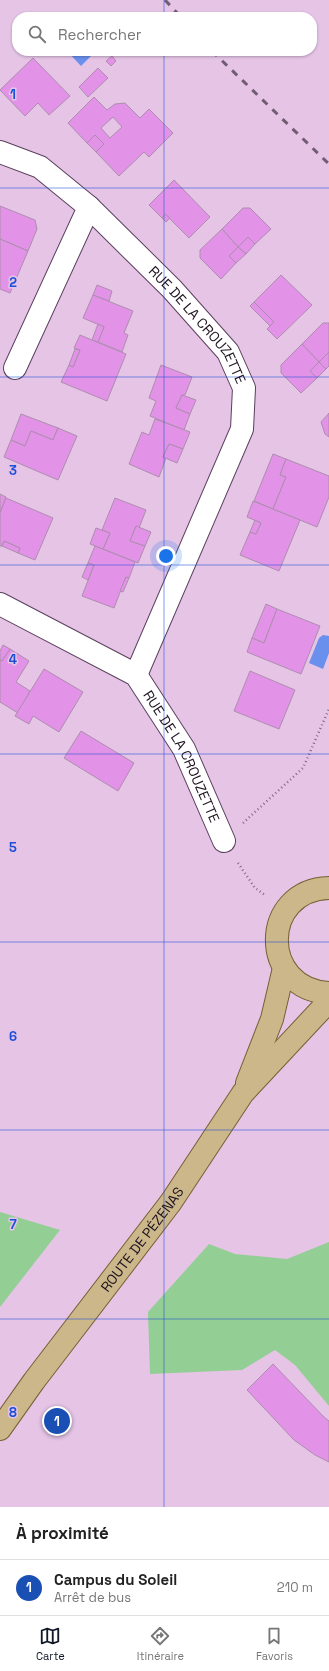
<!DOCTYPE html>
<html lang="fr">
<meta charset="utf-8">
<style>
body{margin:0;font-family:"Space Grotesk",sans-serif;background:#f2f2f2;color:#222}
.you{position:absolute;left:166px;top:556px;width:14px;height:14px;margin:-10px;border:3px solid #fff;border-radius:50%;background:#1a73e8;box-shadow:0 0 0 6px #1a73e833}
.badge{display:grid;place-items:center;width:26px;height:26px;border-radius:50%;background:#111827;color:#fff;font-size:13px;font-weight:700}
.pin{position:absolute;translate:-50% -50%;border:2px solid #fff;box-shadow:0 1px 4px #0006}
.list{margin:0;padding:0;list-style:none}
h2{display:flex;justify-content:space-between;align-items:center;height:52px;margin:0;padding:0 16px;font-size:17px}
h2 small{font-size:13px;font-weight:400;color:#767676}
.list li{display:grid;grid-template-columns:26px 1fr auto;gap:12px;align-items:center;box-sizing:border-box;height:56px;padding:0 16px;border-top:1px solid #e0e0e0}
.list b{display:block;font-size:15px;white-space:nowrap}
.list p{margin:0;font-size:13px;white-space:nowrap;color:#767676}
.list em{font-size:13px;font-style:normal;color:#767676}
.icon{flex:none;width:22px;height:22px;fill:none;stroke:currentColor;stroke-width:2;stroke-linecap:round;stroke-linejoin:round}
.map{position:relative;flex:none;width:329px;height:1507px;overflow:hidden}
.search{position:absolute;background:#fff;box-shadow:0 1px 3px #0004;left:12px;right:12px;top:12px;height:44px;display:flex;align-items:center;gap:10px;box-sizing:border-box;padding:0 14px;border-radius:16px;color:#767676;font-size:15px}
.sheet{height:108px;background:#fff}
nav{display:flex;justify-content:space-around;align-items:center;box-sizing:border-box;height:56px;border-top:1px solid #e0e0e0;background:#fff;font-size:11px;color:#767676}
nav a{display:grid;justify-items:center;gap:2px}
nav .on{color:#111827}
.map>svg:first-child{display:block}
.green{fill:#93cf94}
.water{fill:#6990ec}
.building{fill:#e293e7;stroke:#ad8dae;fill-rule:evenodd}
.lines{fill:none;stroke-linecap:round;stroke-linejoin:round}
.street-casing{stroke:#5b405d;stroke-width:24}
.primary-casing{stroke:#785e32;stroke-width:24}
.path{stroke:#806b81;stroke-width:2.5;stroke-dasharray:1 3;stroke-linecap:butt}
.street{stroke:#fff;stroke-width:22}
.primary{stroke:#cbb78a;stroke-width:22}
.rail{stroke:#715c72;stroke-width:3;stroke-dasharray:7 7;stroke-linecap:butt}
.grid{fill:none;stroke:#1d4ed8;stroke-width:1;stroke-opacity:0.55}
.labels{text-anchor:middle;stroke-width:3;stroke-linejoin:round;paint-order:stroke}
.street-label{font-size:14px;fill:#1e131f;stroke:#e5c4e6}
.grid-label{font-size:13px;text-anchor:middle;font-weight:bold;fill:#1d4ed8;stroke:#e5c4e6;stroke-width:3;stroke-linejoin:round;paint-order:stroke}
</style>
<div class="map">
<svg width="329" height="1507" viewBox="0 0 329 1507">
<rect width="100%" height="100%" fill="#e5c4e6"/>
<g class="green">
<polygon points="0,1212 60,1230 0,1307"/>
<polygon points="329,1242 329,1406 295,1365 275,1350 242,1370 150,1374 148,1312 209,1244 235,1254 287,1259"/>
</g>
<g class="water">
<polygon points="67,51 92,51 94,53 81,66"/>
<polygon points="323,635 329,636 329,653 323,669 309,663 319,638"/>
</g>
<g class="building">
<polygon points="112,56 116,61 111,66 106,61"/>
<polygon points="33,58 70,96 49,115 38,103 25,116 0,90"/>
<polygon points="98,68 108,78 88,97 79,87"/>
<path d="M 94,97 L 107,110 L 115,104 L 125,103 L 140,118 L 149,109 L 173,133 L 149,157 L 144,152 L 119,176 L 96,152 L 104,144 L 95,135 L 87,143 L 68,123 ZM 113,117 L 122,127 L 110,138 L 101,128 Z"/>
<polygon points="95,135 104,144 96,152 87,143"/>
<polygon points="174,180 210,217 189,238 165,214 162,218 149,205"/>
<polygon points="0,206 35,220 37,229 28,251 0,239"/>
<polygon points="243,208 250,208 271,229 255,244 248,237 238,247 222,229"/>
<polygon points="165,214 170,218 166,222 162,218"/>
<polygon points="222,229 238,247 229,256 236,263 221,279 200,258 200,250"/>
<polygon points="248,237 255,244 246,254 238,247"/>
<polygon points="0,239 28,251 10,293 0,289"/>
<polygon points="238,247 246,254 236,263 229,256"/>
<polygon points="281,275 312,305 277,339 267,329 274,322 254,302"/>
<polygon points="97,285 112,291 109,301 93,295"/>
<polygon points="93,295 133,311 124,333 128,335 122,352 98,342 104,327 83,318"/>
<polygon points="254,302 274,322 270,326 250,306"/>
<polygon points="323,323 329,323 329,352 319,362 302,344"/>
<polygon points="98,324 104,327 98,342 92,340"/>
<polygon points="80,335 126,354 107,401 61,382 69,365 73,367 80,350 74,348"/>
<polygon points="302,344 319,362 310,371 317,378 301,393 281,373 281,365"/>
<polygon points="75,349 80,350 73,367 69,365"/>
<polygon points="329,352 329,366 326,369 319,362"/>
<polygon points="319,362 326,369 317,378 310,371"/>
<polygon points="161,365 192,377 185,395 182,395 176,408 190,414 184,430 150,416 156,401 149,398"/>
<polygon points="182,395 196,400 190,414 176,408"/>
<polygon points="329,413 329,437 325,434 321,422"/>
<polygon points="21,414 58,428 53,440 31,431 25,446 11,440"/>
<polygon points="155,419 190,432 183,449 169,444 163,457 166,458 159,477 129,464 142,432 149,435"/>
<polygon points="58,428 77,436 58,480 4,457 11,440 25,446 31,431 53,440"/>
<polygon points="169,444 183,449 177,463 163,457"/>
<polygon points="273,454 286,459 280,475 286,477 273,509 254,501"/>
<polygon points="286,459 329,476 329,497 317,527 273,509 286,477 280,475"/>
<polygon points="0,494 6,497 0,513"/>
<polygon points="6,498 53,518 35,560 18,553 20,548 4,541 2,546 0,546 0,513"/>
<polygon points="115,498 146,510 139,528 136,526 130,541 145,546 138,563 103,549 110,533 102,530"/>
<polygon points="253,501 300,520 279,571 240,555 250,532 256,534 261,523 247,517"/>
<polygon points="255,520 261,523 256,534 250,532"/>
<polygon points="136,526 151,532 145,546 130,541"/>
<polygon points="96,528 110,533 103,549 90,544"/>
<polygon points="4,541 20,548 18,553 2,546"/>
<polygon points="95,546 135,562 129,578 126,577 114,608 82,596 94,565 88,563"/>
<polygon points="88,563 94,565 88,580 82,577"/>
<polygon points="126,577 129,578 123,592 120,591"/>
<polygon points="266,604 277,609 264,643 252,638"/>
<polygon points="277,609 320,626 301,674 247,652 252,638 264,643"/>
<polygon points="3,645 10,649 2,661 0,660 0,651"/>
<polygon points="10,649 29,661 16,682 30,691 18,713 0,702 0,660 2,661"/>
<polygon points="44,669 83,692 59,732 33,716 29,724 15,716"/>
<polygon points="250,671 295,690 279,729 234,711"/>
<polygon points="81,731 134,763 118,791 64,758"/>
<polygon points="273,1364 324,1417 329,1421 329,1462 315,1455 294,1440 247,1390"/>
</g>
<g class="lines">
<defs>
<g id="street">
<path id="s1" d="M 0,152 L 40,167 L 89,207 L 172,289 L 228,352 L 244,388 L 242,429 L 136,675"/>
<polyline points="15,368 89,207"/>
<path id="s2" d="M 0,604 L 136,675 L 184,749 L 224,841"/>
</g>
<g id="primary">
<path d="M 329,888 C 260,890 259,989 329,993"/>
<polyline points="247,1083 272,1019 284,968"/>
<path id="s3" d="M 0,1429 L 34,1381 L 171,1202 L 243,1093 L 329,1001"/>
</g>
</defs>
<use href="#street" class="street-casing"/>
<use href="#primary" class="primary-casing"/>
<g class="path">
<polyline points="243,823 303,768 329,709"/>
<polyline points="238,863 255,888 265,895"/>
</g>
<use href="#street" class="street"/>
<use href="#primary" class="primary"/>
<g class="rail">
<polyline points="165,0 181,17"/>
<polyline points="212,51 329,164"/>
</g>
</g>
<path class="grid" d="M 164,0 L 164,17M 164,51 L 164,1507M 0,188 L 329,188M 0,377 L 329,377M 0,565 L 329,565M 0,754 L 329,754M 0,942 L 329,942M 0,1130 L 329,1130M 0,1319 L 329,1319"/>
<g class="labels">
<g class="street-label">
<text dy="5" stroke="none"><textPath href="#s1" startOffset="267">RUE DE LA CROUZETTE</textPath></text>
<text dy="5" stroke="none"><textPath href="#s2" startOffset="247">RUE DE LA CROUZETTE</textPath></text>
<text dy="5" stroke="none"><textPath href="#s3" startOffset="237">ROUTE DE PÉZENAS</textPath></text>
</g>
</g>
<g class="grid-label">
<text x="13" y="99">1</text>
<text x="13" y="287">2</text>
<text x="13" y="475">3</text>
<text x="13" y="664">4</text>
<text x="13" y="852">5</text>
<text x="13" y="1041">6</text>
<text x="13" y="1229">7</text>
<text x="13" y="1417">8</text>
</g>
</svg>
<div class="you"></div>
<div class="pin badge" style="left:57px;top:1421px;background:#1a4fb4">1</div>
<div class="search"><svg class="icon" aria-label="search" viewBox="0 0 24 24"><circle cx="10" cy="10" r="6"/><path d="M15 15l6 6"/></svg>Rechercher</div>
</div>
<section class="sheet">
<h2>À proximité<small></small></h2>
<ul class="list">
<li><span class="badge" style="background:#1a4fb4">1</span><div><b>Campus du Soleil</b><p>Arrêt de bus</p></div><em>210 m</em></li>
</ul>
</section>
<nav>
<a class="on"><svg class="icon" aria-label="map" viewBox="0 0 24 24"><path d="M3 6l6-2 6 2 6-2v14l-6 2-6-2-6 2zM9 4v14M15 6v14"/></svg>Carte</a>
<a><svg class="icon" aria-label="directions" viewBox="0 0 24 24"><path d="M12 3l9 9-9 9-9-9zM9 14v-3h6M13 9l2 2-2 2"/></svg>Itinéraire</a>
<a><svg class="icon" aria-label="saved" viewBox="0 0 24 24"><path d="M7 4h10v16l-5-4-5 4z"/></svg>Favoris</a>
</nav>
